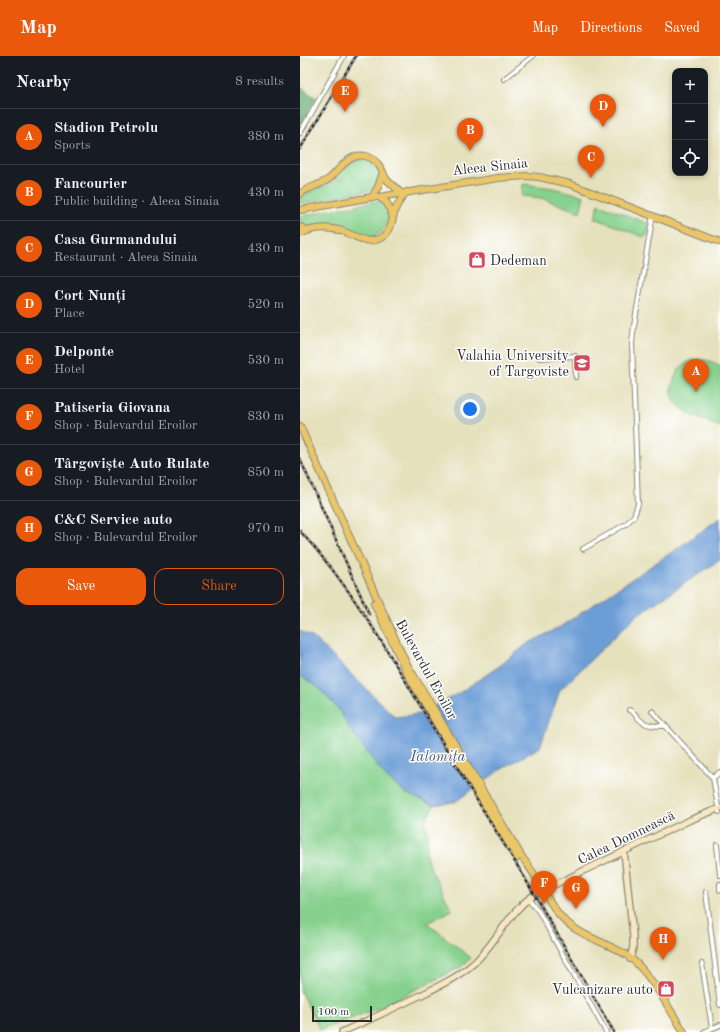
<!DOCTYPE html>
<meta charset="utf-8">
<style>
body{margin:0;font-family:"Old Standard TT",serif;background:#20242c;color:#f1f3f6}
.controls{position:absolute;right:12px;top:12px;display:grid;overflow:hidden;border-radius:8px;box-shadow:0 2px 6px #0003}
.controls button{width:36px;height:36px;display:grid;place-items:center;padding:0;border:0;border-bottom:1px solid #363941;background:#171b24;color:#f1f3f6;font:20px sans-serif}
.scale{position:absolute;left:12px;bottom:10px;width:60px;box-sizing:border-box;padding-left:4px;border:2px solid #2b2b2b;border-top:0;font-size:11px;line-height:14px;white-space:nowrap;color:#2b2b2b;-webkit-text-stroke:3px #fff;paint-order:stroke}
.you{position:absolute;left:170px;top:353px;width:14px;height:14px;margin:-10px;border:3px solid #fff;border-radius:50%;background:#1a73e8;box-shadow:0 0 0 6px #1a73e833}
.badge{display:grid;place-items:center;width:26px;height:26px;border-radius:50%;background:#ea580c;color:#fff;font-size:13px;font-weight:700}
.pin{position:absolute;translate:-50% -33px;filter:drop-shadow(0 1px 2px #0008)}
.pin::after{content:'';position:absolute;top:21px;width:14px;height:12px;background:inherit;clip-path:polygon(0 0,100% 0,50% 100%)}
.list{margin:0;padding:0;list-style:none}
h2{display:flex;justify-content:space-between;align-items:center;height:52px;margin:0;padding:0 16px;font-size:17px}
h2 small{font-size:13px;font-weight:400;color:#9ea1a6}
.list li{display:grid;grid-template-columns:26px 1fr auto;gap:12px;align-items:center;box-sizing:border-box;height:56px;padding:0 16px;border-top:1px solid #363941}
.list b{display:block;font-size:15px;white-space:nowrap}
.list p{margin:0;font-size:13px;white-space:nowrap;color:#9ea1a6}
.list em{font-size:13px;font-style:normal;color:#9ea1a6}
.actions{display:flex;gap:8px;padding:12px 16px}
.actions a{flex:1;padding:9px 0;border:1px solid #ea580c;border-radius:12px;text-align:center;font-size:14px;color:#ea580c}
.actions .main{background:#ea580c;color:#fff}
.icon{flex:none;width:22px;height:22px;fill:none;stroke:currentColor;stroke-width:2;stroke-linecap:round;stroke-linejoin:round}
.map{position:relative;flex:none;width:420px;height:976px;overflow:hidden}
header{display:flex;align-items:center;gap:24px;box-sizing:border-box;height:56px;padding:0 20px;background:#ea580c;color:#fff}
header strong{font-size:19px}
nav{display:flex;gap:22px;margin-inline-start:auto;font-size:14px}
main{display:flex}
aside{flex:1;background:#171b24}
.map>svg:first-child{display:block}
.green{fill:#87d18e;stroke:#597e5c}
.forest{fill:#6db379;stroke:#4c6f52}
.water{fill:#6c9dd6;stroke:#4c6480}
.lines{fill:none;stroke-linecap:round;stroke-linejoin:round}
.street-casing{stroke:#888674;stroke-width:6}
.secondary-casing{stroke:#888674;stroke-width:8}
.primary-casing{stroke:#888674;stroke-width:8}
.street{stroke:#fff;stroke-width:4}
.secondary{stroke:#f7e8c3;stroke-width:5.5}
.primary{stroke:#eac669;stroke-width:6}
.rail-casing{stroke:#2b2b2b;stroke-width:2.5}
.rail{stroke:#fff;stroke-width:1;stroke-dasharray:3;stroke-linecap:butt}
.labels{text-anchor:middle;stroke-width:3;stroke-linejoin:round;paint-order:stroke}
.street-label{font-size:14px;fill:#2b2b2b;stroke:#fff}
.poi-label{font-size:14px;fill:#2b2b2b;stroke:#fff;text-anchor:end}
.water-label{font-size:15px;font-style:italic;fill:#485e78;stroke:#fff}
</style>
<header>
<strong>Map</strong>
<nav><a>Map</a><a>Directions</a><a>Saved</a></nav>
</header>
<main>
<aside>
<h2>Nearby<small>8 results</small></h2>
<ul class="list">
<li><span class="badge">A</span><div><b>Stadion Petrolu</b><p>Sports</p></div><em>380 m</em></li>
<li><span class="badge">B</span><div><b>Fancourier</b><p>Public building · Aleea Sinaia</p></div><em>430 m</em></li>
<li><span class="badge">C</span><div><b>Casa Gurmandului</b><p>Restaurant · Aleea Sinaia</p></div><em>430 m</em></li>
<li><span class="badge">D</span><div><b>Cort Nunți</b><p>Place</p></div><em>520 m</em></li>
<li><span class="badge">E</span><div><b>Delponte</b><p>Hotel</p></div><em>530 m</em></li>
<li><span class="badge">F</span><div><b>Patiseria Giovana</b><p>Shop · Bulevardul Eroilor</p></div><em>830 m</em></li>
<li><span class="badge">G</span><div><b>Târgoviște Auto Rulate</b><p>Shop · Bulevardul Eroilor</p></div><em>850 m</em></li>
<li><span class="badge">H</span><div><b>C&amp;C Service auto</b><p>Shop · Bulevardul Eroilor</p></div><em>970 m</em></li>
</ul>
<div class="actions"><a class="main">Save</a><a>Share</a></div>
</aside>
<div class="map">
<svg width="420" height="976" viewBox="0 0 420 976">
<rect width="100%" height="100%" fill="#fff"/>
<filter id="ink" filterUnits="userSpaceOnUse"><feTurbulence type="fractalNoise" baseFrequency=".025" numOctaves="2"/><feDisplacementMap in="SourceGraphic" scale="8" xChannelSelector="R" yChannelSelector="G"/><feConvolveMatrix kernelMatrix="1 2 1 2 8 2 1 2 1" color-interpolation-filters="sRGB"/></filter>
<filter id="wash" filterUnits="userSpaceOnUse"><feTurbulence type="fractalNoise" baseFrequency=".012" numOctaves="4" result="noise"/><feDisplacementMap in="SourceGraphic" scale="16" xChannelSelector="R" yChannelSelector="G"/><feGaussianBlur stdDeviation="0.9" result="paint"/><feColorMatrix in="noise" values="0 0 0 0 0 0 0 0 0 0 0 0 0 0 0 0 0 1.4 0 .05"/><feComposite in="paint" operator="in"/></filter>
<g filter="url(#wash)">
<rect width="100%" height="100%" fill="#e6e1bd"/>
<g class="green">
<path d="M 65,103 C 80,108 83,123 72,134 L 0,148 L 2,140 C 12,133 25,131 35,124 C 46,116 50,103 65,103 Z"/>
<polygon points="223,128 253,132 284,140 280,156 241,142 222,140"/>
<path d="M 77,145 C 95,148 89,175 75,180 C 65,184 46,171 34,169 C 24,167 7,173 0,169 L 0,160 Z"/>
<polygon points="299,148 349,168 347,179 344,181 295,162"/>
<path d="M 398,303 L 406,304 L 420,309 L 420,371 C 399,362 360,352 375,321 C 379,310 387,305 398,303 Z"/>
<polygon points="0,619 19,632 39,654 52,676 105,737 134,749 125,765 128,780 126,798 128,807 152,854 127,867 171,902 161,911 76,953 20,974 0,935"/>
</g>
<polygon class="forest" points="0,31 16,42 0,70"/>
<polygon class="water" points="420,462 420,504 337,559 260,634 240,691 200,714 155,746 134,749 105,737 84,719 52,676 39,654 19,632 0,619 0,575 14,582 95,661 120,658 159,637 198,611 227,588 260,571 375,494"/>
</g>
<g filter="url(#ink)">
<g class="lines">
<defs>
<g id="street">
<polyline points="204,23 233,0"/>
<polyline points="0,77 44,0"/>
<polyline points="240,302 275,300 276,321"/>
<polyline points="283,493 326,468 334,460 338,448 332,287 334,270 353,159"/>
<path d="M 329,654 C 334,656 336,659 339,663 C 346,670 355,670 365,670"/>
<polyline points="352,655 413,722"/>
<polyline points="413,722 419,756"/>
<polyline points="413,722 420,716"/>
<polyline points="417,789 420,819"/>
<polyline points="420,828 420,834"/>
<polyline points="406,836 420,949"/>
<polyline points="229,843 239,856 306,976"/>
<polyline points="402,908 412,972"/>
<polyline points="404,976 420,969"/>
</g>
<g id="secondary">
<polyline points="324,795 333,880 333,892 330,903"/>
<path d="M 42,976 C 67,965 92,953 117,941 C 137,931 157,922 174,907 C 197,886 210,853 237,837 L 390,764 L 420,752"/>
</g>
<g id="primary">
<path d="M 0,138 C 8,130 21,130 30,122 C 37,116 42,108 50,103 C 61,96 73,100 80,111 C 83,115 84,120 87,124 C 91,128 95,131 99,135"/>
<polyline points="72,141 78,131 83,116"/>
<polyline points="79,141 87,147 93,161"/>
<polyline points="0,154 72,141 79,141 198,122 226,120 239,121 270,128 420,186"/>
<polyline points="0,171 7,174"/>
<path d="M 0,178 C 12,172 26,171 39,174 C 54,178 67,191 82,181 C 92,175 92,164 95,154 C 98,147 102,141 107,136"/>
<path d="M 0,370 L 105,605 L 222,801 C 228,810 236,819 240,829 C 247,841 254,854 264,864 C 282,881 308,887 328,900 C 350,916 369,953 384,976"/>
<polyline points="74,547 107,617 195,767 217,802"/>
</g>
</defs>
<use href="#street" class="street-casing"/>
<use href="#secondary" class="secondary-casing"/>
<use href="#primary" class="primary-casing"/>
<use href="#street" class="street"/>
<use href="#secondary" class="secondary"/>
<use href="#primary" class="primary"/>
<defs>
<g id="rail">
<polyline points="0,93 56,0"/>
<polyline points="0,403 69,558"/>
<path d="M 0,475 C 58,538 99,615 143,688 C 168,730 194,772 220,814 C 252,868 282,922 314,976"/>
</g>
</defs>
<use href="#rail" class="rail-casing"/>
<use href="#rail" class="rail"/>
</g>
</g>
<defs>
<symbol id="shop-square" viewBox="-11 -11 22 22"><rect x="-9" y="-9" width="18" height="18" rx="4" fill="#d1495b" stroke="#fff"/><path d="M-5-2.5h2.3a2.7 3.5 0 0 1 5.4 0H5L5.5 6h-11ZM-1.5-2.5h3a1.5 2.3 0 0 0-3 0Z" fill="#fff"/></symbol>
<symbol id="university-square" viewBox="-11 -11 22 22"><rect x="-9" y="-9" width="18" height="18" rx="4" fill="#d1495b" stroke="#fff"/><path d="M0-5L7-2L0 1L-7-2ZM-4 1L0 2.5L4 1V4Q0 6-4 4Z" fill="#fff"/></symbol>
</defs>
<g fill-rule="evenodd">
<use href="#shop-square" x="167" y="194" width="20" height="20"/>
<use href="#university-square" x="272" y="297" width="20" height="20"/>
<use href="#shop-square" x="356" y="923" width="20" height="20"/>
</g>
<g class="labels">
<g class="street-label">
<text transform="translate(190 110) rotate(-6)" y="5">Aleea Sinaia</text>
<text transform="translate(127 613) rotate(61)" y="5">Bulevardul Eroilor</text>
<text transform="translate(326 781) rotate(-26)" y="5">Calea Domnească</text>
</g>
<g class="poi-label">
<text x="190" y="209" text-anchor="start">Dedeman</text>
<text x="269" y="304">Valahia University<tspan x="269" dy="16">of Targoviste</tspan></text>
<text x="353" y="938">Vulcanizare auto</text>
</g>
<g class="water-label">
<text x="138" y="705">Ialomița</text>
</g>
</g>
</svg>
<div class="controls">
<button>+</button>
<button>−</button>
<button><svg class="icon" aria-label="locate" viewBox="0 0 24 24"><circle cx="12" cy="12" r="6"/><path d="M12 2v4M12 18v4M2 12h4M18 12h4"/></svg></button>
</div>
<div class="scale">100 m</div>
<div class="you"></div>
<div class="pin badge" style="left:396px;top:336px">A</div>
<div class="pin badge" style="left:170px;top:95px">B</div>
<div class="pin badge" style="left:291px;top:122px">C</div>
<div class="pin badge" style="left:303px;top:71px">D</div>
<div class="pin badge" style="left:45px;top:56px">E</div>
<div class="pin badge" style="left:244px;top:848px">F</div>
<div class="pin badge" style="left:276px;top:853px">G</div>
<div class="pin badge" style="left:363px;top:904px">H</div>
</div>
</main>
